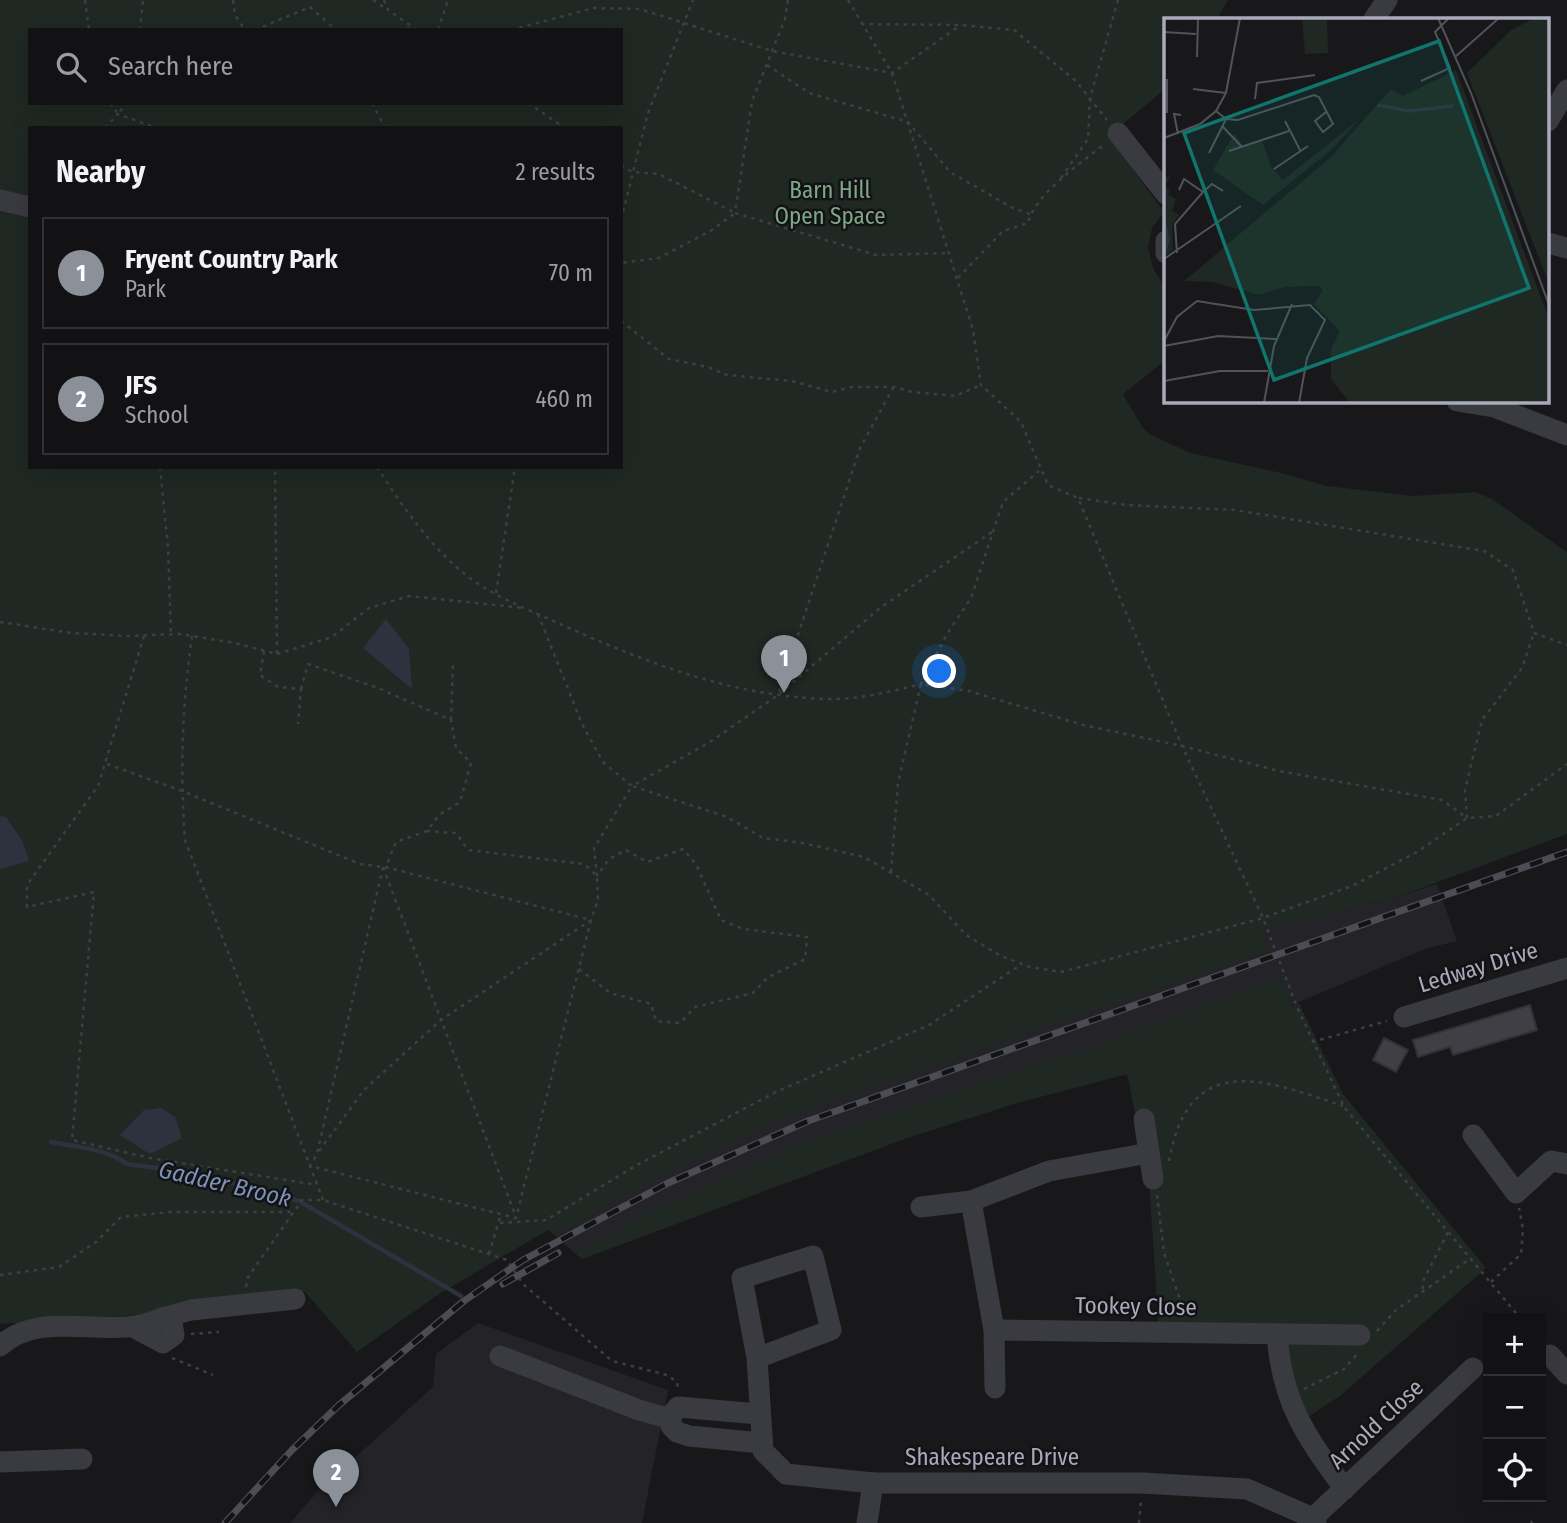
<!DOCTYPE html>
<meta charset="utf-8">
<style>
body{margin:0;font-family:"Fira Sans Condensed",sans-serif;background:#1b1a1d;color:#f1f3f6}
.controls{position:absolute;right:21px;bottom:21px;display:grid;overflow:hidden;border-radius:0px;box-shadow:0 7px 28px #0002}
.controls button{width:63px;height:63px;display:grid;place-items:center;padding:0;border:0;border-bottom:2px solid #313134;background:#121114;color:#f1f3f6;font:35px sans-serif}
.you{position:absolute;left:940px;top:672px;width:24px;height:24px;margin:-18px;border:5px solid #fff;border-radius:50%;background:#1a73e8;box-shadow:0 0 0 10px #1a73e833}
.badge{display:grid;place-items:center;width:46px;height:46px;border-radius:50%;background:#8c9099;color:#fff;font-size:23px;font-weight:700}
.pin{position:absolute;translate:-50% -58px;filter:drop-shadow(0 2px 4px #0008)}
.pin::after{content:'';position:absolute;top:37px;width:24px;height:21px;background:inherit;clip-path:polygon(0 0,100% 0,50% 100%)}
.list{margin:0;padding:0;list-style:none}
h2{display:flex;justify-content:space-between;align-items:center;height:91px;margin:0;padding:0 28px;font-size:30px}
h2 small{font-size:23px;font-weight:400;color:#9c9da0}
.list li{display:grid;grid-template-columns:46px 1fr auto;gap:21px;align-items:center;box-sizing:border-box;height:112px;margin:0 14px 14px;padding:0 14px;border:2px solid #313134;border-radius:0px}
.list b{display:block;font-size:26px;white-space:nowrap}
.list p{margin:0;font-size:23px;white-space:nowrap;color:#9c9da0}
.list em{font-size:23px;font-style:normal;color:#9c9da0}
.icon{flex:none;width:38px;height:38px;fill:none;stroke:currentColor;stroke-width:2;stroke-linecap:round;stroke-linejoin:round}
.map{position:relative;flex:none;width:1567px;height:1523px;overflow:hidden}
.search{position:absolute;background:#121114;box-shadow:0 7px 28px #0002;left:28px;top:28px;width:595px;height:77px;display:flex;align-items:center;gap:18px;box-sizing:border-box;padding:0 24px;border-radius:0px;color:#9c9da0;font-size:26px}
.panel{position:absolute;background:#121114;box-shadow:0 7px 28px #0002;left:28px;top:126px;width:595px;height:343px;border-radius:0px}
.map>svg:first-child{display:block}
.built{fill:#242327}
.green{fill:#1f2822;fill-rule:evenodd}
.water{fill:#2c333f}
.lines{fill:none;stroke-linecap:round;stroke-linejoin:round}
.stream{stroke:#2c333f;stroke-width:4.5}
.building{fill:#3f3f45;stroke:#323136;stroke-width:2}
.path{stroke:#3e3f46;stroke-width:2.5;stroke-dasharray:3.5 5;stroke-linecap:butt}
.minor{stroke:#3a3a41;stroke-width:21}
.rail-casing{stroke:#4b4c54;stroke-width:7}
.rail{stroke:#131215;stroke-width:4.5;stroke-dasharray:13;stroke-linecap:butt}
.labels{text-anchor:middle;stroke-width:5;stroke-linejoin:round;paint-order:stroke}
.park-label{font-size:23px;fill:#7ea788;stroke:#131215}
.street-label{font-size:23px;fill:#a9abbb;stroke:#131215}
.water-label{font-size:24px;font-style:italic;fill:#7d92b8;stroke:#131215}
.inset-river{fill:none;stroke:#2c333f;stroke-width:3.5}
.inset-road{fill:none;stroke:#52525a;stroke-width:2}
.view{fill:#0f766e;fill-opacity:0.15;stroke:#0f766e;stroke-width:3.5}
.inset-edge{fill:none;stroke:#a9abbb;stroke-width:3.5}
</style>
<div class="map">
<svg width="1567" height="1523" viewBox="0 0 1567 1523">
<rect width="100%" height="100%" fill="#18171a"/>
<g class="built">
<polygon points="1437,884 1457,941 1425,949 1128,1074 1017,1103 907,1138 582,1259 548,1230 665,1156 1235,936 1400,896"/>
<polygon points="478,1323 668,1390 642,1523 290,1523 318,1491 433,1387 436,1354"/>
</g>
<g class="green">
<path d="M 0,0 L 1228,0 L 1217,19 L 1166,19 L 1166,88 L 1109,136 L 1164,212 L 1152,228 L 1148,248 L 1153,268 L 1166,289 L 1166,360 L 1123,394 L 1143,428 L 1151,435 L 1191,453 L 1281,473 L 1327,486 L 1413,496 L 1475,492 L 1492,499 L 1567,552 L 1567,834 L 1400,896 L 1263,930 L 1268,952 L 819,1104 L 712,1150 L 630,1191 L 556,1236 L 548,1230 L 439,1294 L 357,1352 L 305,1292 L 247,1296 L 166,1313 L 0,1324 ZM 30,30 L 621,30 L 621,103 L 30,103 ZM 30,128 L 621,128 L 621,467 L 30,467 Z"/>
<polygon points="1281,978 1291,1006 1299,1003 1343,1094 1486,1268 1340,1396 1300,1422 1277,1335 1159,1333 1149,1180 1127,1074 1017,1103 907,1138 582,1259 576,1253 656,1208 805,1142 1071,1052 1073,1055 1102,1046 1101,1042"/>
</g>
<g class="water">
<polygon points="386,619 409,649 412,689 363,648"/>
<polygon points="0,816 6,817 22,840 29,861 0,869"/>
<polygon points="161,1108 175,1117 182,1138 150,1154 120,1135 144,1110"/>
</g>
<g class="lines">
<path class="stream" d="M 51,1142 C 76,1147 106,1148 127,1164 L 194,1173 L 299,1201 L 461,1296"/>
</g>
<g class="building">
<polygon points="1530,1005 1537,1030 1453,1055 1450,1047 1418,1057 1413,1040"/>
<polygon points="1384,1038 1408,1050 1396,1072 1373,1060"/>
</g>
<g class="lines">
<g class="path">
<polyline points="85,0 89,30"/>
<polyline points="233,0 235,15 245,30"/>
<polyline points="373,0 388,10"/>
<polyline points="384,0 388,10 417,30"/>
<polyline points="788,0 785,19 752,101 735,213 876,255 948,253"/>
<polyline points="848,0 892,73 973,330 981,385 1021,422 1048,485 1078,498 1182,746 1263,918 1297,1007 1344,1107 1520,1318"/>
<polyline points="861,24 961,25 1014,30 1076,81 1107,120"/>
<polyline points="140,30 143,0"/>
<polyline points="255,30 310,7 336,30"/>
<polyline points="390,30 412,28"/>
<polyline points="438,30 448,0"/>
<polyline points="511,30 594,8 640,9 772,51 892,73 961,25"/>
<polyline points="767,65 809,93 908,122 950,172 1013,208 1030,214"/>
<polyline points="110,103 118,114 126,103"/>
<polyline points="372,103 385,128"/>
<polyline points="528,103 565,128"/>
<polyline points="105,128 118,114 156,128"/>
<polyline points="621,165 632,172 659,174 735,213 712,230 659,258 621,263"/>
<polyline points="1061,178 1088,139 1090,98 1118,0"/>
<polyline points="621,220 648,113 693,0"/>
<path d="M 958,278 L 1003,231 L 1028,223 C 1035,194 1082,162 1105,144"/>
<polyline points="621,321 669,359 708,367 727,375 792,381 832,392 852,387 894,387 912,392 955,396 981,385"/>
<polyline points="160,467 168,548 171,635"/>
<path d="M 377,467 C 401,504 426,541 460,570 C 487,594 525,608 558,623 C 644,662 736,698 832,699 C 863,699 892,691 921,684 L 947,634 L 971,598 L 1003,502 L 1039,471"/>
<polyline points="1079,498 1127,505 1235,510 1484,551 1513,570 1534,633 1567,645"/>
<polyline points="496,593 515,467"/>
<polyline points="538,614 582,724 603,762 632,786 710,742 778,695 880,608 992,532"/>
<polyline points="0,622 72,633 128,636 180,634 235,643 277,654 275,467"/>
<polyline points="144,636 98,786 27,885 27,907 94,892 72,1140 150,1158 317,1185"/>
<path d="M 192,636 C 182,705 180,771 185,840 L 323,1200"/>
<polyline points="264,651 260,675 278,687 301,689 298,724"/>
<polyline points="277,654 332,637 369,608 409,596 524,608"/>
<polyline points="301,689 308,664 378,688 451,720 456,748 471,763 460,802 439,815 427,831 396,842 386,866"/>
<polyline points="779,692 860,448 893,388"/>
<polyline points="451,720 453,664"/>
<polyline points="107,764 182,791 360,864 383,867 385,867 591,920 516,1218 310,1166 317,1154 383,867"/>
<polyline points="1467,818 1465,790 1482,720 1522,668 1534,633"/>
<polyline points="383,867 516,1217"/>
<polyline points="891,872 898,783 921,684 969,691 1083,725 1182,746 1279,771 1442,800 1467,818"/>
<polyline points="597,876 594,848 632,786 727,817 763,838 803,843 864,857 929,895 966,935 1001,956 1030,967 1061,972 1263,918 1352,886 1417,852 1467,818 1496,816 1567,764"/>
<polyline points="579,969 610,993 651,1004 656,1021 680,1023 695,1007 753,993 767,978 805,959 807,937 743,929 721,920 696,864 683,849 647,862 626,850 609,859 597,876"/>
<polyline points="1312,1042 1387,1021"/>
<polyline points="319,1151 364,1090 441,1020 591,920 598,900 597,876 584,864 468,850 456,833 427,831"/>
<path d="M 1169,1161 C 1189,1050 1263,1079 1343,1106"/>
<polyline points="1157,1195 1164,1253 1185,1314"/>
<polyline points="500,1223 546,1220 637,1165 776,1092 929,1025 1022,964"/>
<polyline points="489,1254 501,1214"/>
<polyline points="0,1275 59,1267 96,1242 121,1217 170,1212 295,1212"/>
<polyline points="1491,1282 1521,1254 1523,1229 1519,1208"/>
<polyline points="246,1287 248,1277 302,1200 323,1200 507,1260 523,1284 612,1361 667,1375 677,1382 678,1390"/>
<polyline points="1423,1289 1422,1283 1448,1232"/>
<polyline points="1377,1331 1396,1310 1471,1258"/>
<polyline points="191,1334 219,1332"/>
<polyline points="172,1358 213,1375"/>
<polyline points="1304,1389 1344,1369 1359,1352"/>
<polyline points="1531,1521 1532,1523"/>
<polyline points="1139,1523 1141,1501"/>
</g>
<g class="minor">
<polyline points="1374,19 1387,0"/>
<polyline points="1548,121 1567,90"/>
<polyline points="1118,133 1166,194"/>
<polyline points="0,200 30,207"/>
<polyline points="1166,241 1166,253"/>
<polyline points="1548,243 1567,248"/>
<polyline points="1457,401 1494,407 1567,435"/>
<polyline points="1404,1017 1567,968"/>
<polyline points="1144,1119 1153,1179"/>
<polyline points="1473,1135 1516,1193 1551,1161 1567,1164"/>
<polyline points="971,1201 994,1330 995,1388"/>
<polyline points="921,1207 971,1201 1049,1171 1149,1153"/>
<polyline points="162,1318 191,1310 295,1299"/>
<polyline points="994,1330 1360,1335"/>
<path d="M 1277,1335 C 1282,1403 1306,1437 1345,1489"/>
<path d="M 0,1346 C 43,1306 112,1343 162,1318 L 172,1323 L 174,1335 L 163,1343 L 133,1327"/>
<polyline points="1550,1355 1567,1374"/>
<polyline points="500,1356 639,1410 671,1419"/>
<polyline points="757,1358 831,1330 813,1256 742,1278 757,1358 763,1451 786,1474 873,1483 1142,1483 1247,1489 1313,1518 1316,1523"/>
<polyline points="759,1414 678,1407 671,1415 671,1426 677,1432 689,1436 762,1443"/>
<polyline points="0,1462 82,1459"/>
<polyline points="1313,1518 1473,1368"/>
<polyline points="867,1523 873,1483"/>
</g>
<defs>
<g id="rail">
<polyline points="503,1284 558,1253"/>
<polyline points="225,1523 292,1450 339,1405 464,1301 523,1260 668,1183 808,1121 1567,852"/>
</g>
</defs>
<use href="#rail" class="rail-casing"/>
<use href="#rail" class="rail"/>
</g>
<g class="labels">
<g class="park-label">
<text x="830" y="198">Barn Hill<tspan x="830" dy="26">Open Space</tspan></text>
</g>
<g class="street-label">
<text transform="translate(1478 967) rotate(-17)" y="8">Ledway Drive</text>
<text transform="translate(1136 1306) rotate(1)" y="8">Tookey Close</text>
<text transform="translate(1376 1424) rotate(-43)" y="8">Arnold Close</text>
<text x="992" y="1465">Shakespeare Drive</text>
</g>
<g class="water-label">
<text transform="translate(225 1184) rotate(13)" y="8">Gadder Brook</text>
</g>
</g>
<g transform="translate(1164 18)">
<rect width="385" height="385" fill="#18171a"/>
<path d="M 138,0 L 163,0 L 164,35 L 141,36 ZM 371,0 L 385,0 L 385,266 L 303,55 L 347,12 ZM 292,52 L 385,301 L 385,385 L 186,385 L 167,361 L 167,331 L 176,313 L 150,286 L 159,272 L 154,268 L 121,269 L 95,277 L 48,264 L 20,263 L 167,139 L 227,71 L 239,78 ZM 197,100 L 167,132 L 99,187 L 49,152 L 70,116 L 79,128 L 98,122 L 107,148 L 119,162 ZM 0,158 L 6,159 L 1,168 L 6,172 L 4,176 L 12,181 L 8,193 L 15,197 L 8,207 L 9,232 L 1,238 Z" fill="#1f2822"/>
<path class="inset-river" d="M 213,87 L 245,93 L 289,88M 0,203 L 4,221 L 0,237"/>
<path class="inset-road" d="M 274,0 L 307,75 L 385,287M 0,14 L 32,16M 33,39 L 34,0M 291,39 L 335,0M 257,63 L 286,50 L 271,14 L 285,0M 29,71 L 62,75M 91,81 L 93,65 L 151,57M 52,93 L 62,101 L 74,102 L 150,77 L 155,79 L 169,106 L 159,114 L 151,103 L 162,94M 3,95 L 3,61M 121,103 L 136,132M 58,108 L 78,129M 14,116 L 10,96 L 17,97M 0,120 L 36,106 L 52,93 L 62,75 L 76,0M 65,133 L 125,113M 45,135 L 62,101M 110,151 L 144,128M 15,172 L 20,161 L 39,174 L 48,166 L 59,173M 13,235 L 11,206 L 39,174M 0,241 L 77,188M 0,323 L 13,299 L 33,283 L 90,292 L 146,287 L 161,302 L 143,340 L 135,385M 0,328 L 54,318 L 112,321M 0,363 L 56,353 L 104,353M 100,385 L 110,328 L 128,286"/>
<path class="view" d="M 275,23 L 365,270 L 110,362 L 20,115 Z"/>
<rect width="385" height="385" class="inset-edge"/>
</g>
</svg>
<div class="controls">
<button>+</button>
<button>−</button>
<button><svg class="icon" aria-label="locate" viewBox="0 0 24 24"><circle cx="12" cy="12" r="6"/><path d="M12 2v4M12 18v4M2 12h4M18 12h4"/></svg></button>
</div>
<div class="you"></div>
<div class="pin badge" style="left:784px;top:693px">1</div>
<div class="pin badge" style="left:336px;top:1507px">2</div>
<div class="search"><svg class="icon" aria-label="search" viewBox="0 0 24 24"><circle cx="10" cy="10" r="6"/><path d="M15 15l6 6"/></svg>Search here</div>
<section class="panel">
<h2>Nearby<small>2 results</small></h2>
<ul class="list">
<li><span class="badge">1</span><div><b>Fryent Country Park</b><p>Park</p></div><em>70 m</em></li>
<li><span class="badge">2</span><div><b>JFS</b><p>School</p></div><em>460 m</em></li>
</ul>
</section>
</div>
